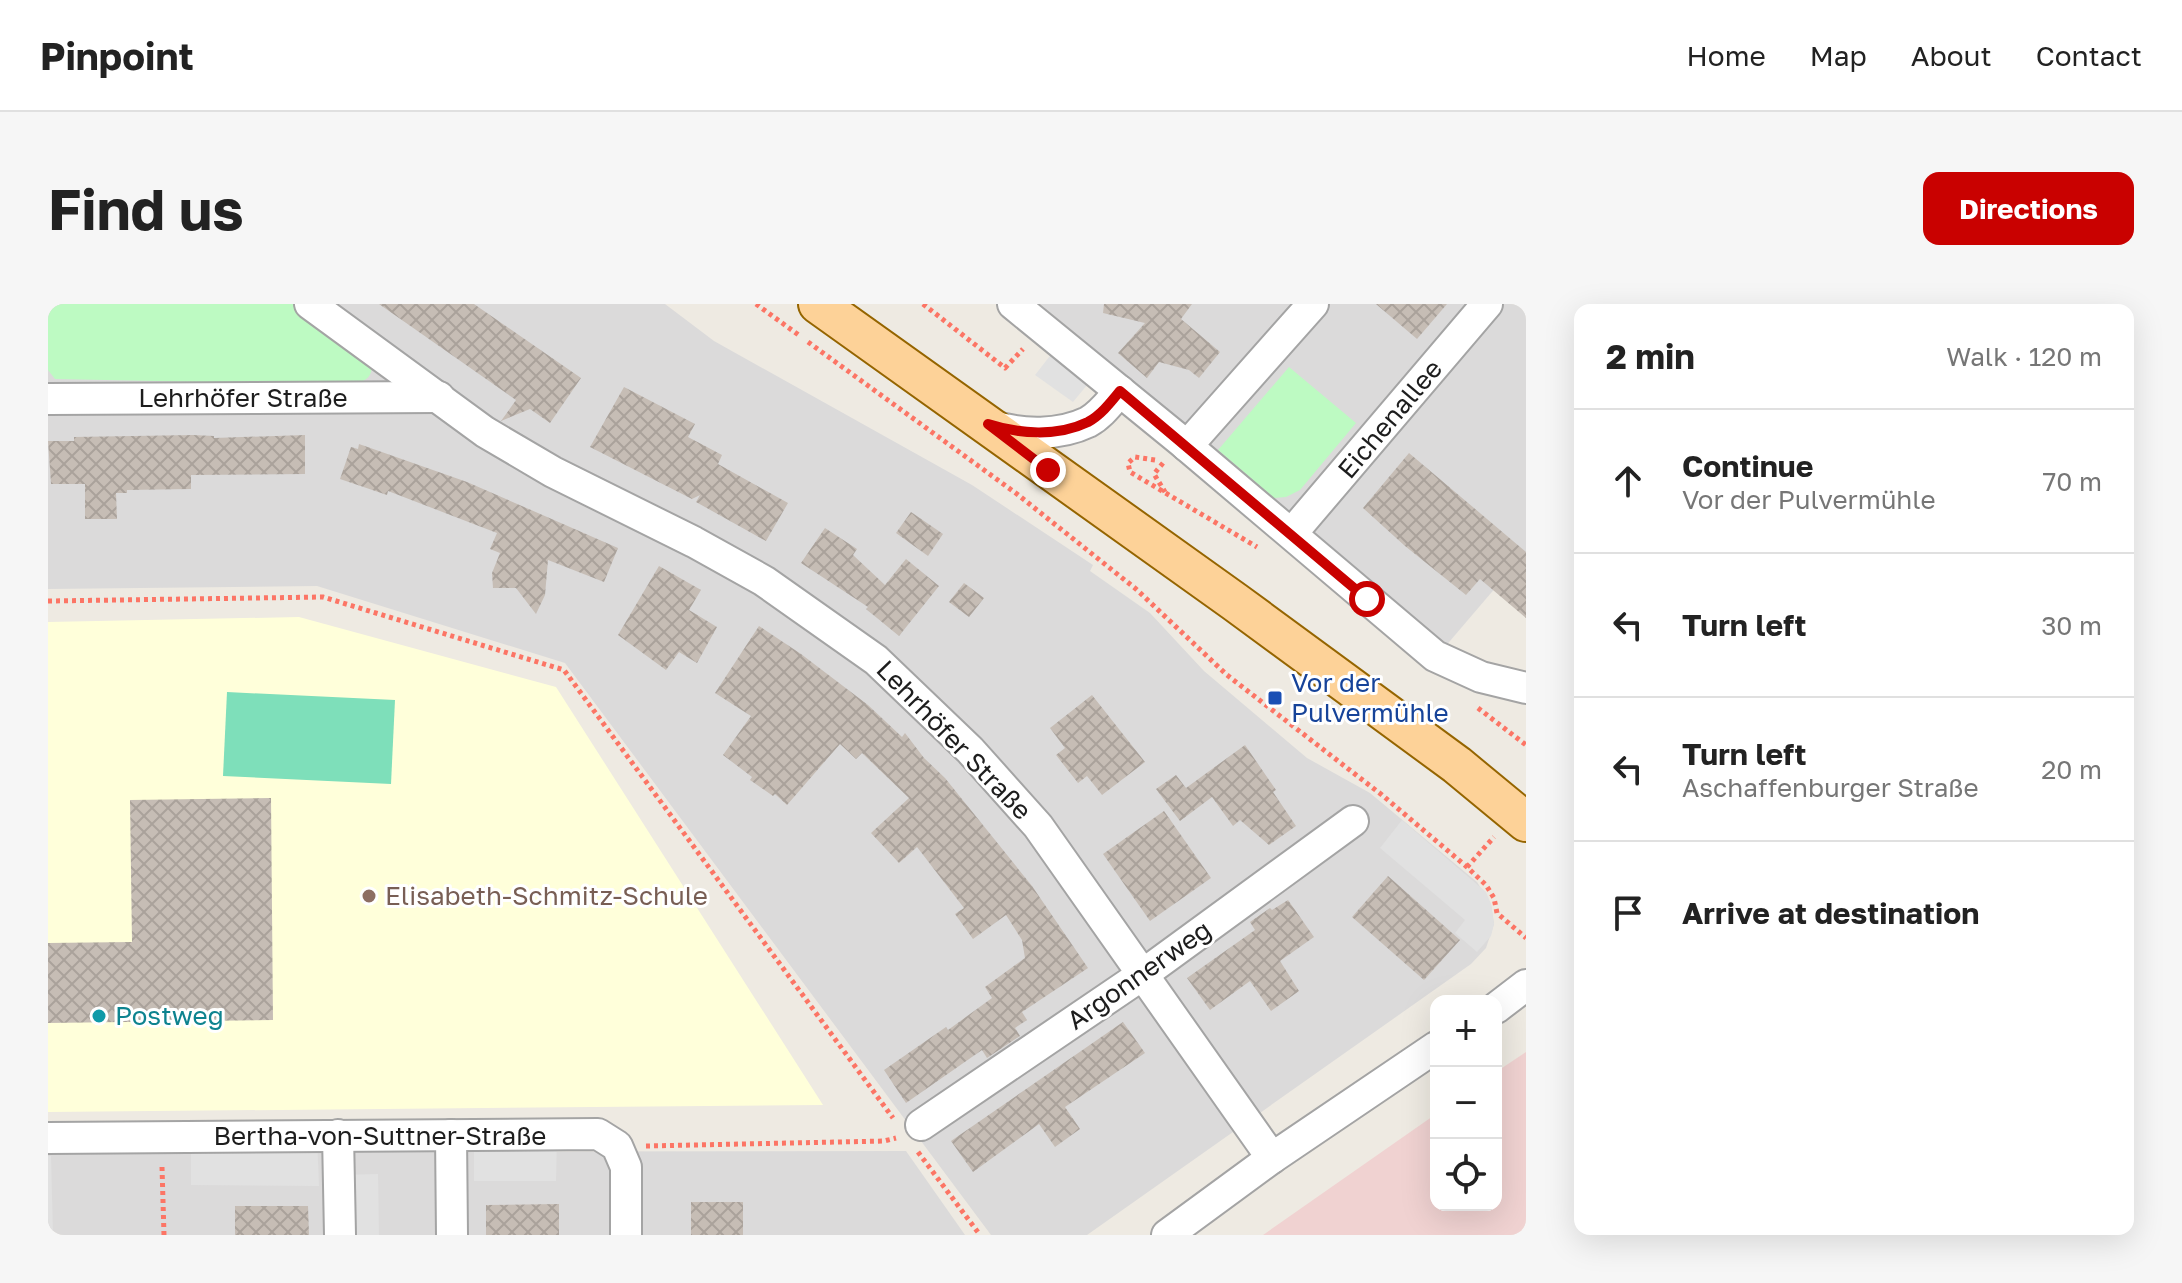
<!DOCTYPE html>
<meta charset="utf-8">
<style>
body{margin:0;font-family:"Golos Text",sans-serif;background:#f6f6f6;color:#222}
.controls{position:absolute;right:24px;bottom:24px;display:grid;overflow:hidden;border-radius:16px;box-shadow:0 8px 32px #0002}
.controls button{width:72px;height:72px;display:grid;place-items:center;padding:0;border:0;border-bottom:2px solid #e0e0e0;background:#fff;color:#222;font:40px sans-serif}
.stop{position:absolute;width:24px;height:24px;margin:-18px;border:6px solid #c90100;border-radius:50%;background:#fff}
.stop.end{background:#c90100;border-color:#fff;box-shadow:0 2px 8px #0008}
.list{margin:0;padding:0;list-style:none}
h2{display:flex;justify-content:space-between;align-items:center;height:104px;margin:0;padding:0 32px;font-size:34px}
h2 small{font-size:26px;font-weight:400;color:#767676}
.list li{display:grid;grid-template-columns:52px 1fr auto;gap:24px;align-items:center;box-sizing:border-box;height:144px;padding:0 32px;border-top:2px solid #e0e0e0}
.list b{display:block;font-size:30px;white-space:nowrap}
.list p{margin:0;font-size:26px;white-space:nowrap;color:#767676}
.list em{font-size:26px;font-style:normal;color:#767676}
.icon{flex:none;width:44px;height:44px;fill:none;stroke:currentColor;stroke-width:2;stroke-linecap:round;stroke-linejoin:round}
.map{position:relative;flex:none;width:1478px;height:931px;overflow:hidden;border-radius:16px}
header{display:flex;align-items:center;gap:48px;box-sizing:border-box;height:112px;padding:0 40px;background:#fff;border-bottom:2px solid #e0e0e0}
header strong{font-size:38px}
nav{display:flex;gap:44px;margin-inline-start:auto;font-size:28px}
.intro{display:flex;align-items:center;justify-content:space-between;box-sizing:border-box;height:192px;padding:0 48px}
h1{margin:0;font-size:56px}
.button{padding:20px 36px;border-radius:16px;background:#c90100;color:#fff;font-size:28px;font-weight:700}
main{display:flex;gap:48px;padding:0 48px}
aside{flex:1;background:#fff;border-radius:16px;box-shadow:0 8px 32px #0002}
.map>svg:first-child{display:block}
.residential{fill:#dbdada}
.commercial{fill:#f0d2d1}
.education{fill:#ffffda}
.park{fill:#bdfac2}
.pitch{fill:#7edfba}
.parking{fill:#e1e1e1}
.building{fill:url(#building-cross-hatch)}
.lines{fill:none;stroke-linecap:round;stroke-linejoin:round}
.minor-casing{stroke:#a4a4a4;stroke-width:34}
.major-casing{stroke:#956500;stroke-width:42}
.path{stroke:#fc7565;stroke-width:5;stroke-dasharray:4 4;stroke-linecap:butt}
.minor{stroke:#fff;stroke-width:30}
.major{stroke:#fdd298;stroke-width:38}
.route{stroke:#c90100;stroke-width:10}
.transit-dot{fill:#1a4fb4;stroke:#fff;stroke-width:3}
.education-dot{fill:#8d6e63;stroke:#fff;stroke-width:3}
.culture-dot{fill:#0f9aa8;stroke:#fff;stroke-width:3}
.labels{text-anchor:middle;stroke-width:6;stroke-linejoin:round;paint-order:stroke}
.street-label{font-size:26px;fill:#1d1d1d;stroke:#fff}
.transit-label{font-size:26px;fill:#164399;stroke:#fff;text-anchor:start}
.education-label{font-size:26px;fill:#785e54;stroke:#fff;text-anchor:start}
.culture-label{font-size:26px;fill:#0d838f;stroke:#fff;text-anchor:start}
</style>
<header>
<strong>Pinpoint</strong>
<nav><a>Home</a><a>Map</a><a>About</a><a>Contact</a></nav>
</header>
<div class="intro"><h1>Find us</h1><a class="button">Directions</a></div>
<main>
<div class="map">
<svg width="1478" height="931" viewBox="0 0 1478 931">
<defs>
<pattern id="building-cross-hatch" width="8" height="8" patternUnits="userSpaceOnUse" patternTransform="scale(2)"><rect width="8" height="8" fill="#c6bdb5"/><path d="M0 0l8 8M0 8l8-8" fill="none" stroke="#aaa29b"/></pattern>
</defs>
<rect width="100%" height="100%" fill="#eeeae2"/>
<g class="residential">
<polygon points="0,0 617,0 666,37 924,181 1045,261 1042,267 1102,309 1156,367 1259,454 1322,489 1429,578 1443,600 1446,620 1438,644 1423,660 1039,931 943,931 517,359 269,282 0,285"/>
<polygon points="992,0 1478,0 1478,248 1396,344"/>
<polygon points="858,847 917,931 0,931 0,848"/>
</g>
<polygon class="commercial" points="1478,748 1478,931 1215,931 1388,810 1388,901 1448,901 1448,768"/>
<polygon class="education" points="251,313 508,383 775,801 0,808 0,318"/>
<g class="park">
<path d="M 0,0 L 245,0 L 321,54 C 329,72 317,79 300,81 L 7,75 L 0,66 Z"/>
<polygon points="1241,63 1308,119 1252,186 1238,193 1226,194 1170,146"/>
</g>
<polygon class="pitch" points="179,388 347,396 343,480 175,472"/>
<g class="parking">
<polygon points="1012,39 1049,69 1025,98 987,71"/>
<polygon points="1354,516 1438,588 1443,600 1446,620 1443,632 1429,648 1407,629 1417,616 1332,544"/>
<polygon points="509,830 508,877 426,877 426,831"/>
<polygon points="269,832 271,882 143,881 143,833"/>
<polygon points="0,852 3,852 5,931 0,931"/>
<polygon points="330,870 331,931 292,931 292,871"/>
</g>
<g class="building">
<polygon points="331,0 426,0 533,74 502,119 482,105 453,117 468,96"/>
<polygon points="1056,0 1144,0 1133,15 1172,48 1151,74 1141,66 1111,58 1099,74 1070,49 1097,19 1055,9"/>
<polygon points="1328,0 1399,0 1369,35"/>
<polygon points="576,83 647,120 640,133 674,151 670,160 740,199 718,237 648,198 652,191 644,195 542,143"/>
<polygon points="145,131 166,132 166,134 257,131 257,170 143,171 143,185 79,186 79,189 68,189 69,215 37,215 37,180 3,180 0,137 26,137 26,133"/>
<polygon points="311,140 419,178 570,244 556,278 500,256 497,291 488,310 468,284 445,284 444,269 452,249 442,245 449,229 340,187 339,191 292,175 303,143 310,145"/>
<polygon points="1361,149 1478,248 1478,314 1432,275 1418,291 1357,242 1315,204"/>
<polygon points="863,208 895,230 880,252 848,229"/>
<polygon points="777,224 809,245 805,251 837,281 858,255 891,282 851,332 818,305 820,303 753,259"/>
<polygon points="611,262 653,286 641,306 669,323 649,359 631,348 618,366 570,331"/>
<polygon points="916,279 936,294 921,313 901,298"/>
<polygon points="711,322 753,350 820,401 854,433 857,429 876,454 897,474 984,582 1040,664 974,708 979,716 967,724 972,732 939,754 934,746 858,799 836,766 898,723 900,726 944,694 937,683 977,654 974,636 958,611 925,635 907,610 916,604 869,543 851,559 823,529 861,494 814,449 808,455 792,440 739,501 727,490 725,492 702,476 704,473 675,451 703,412 667,389"/>
<polygon points="1044,391 1097,458 1054,491 1039,472 1030,479 1008,451 1017,444 1002,424"/>
<polygon points="1197,441 1228,486 1225,488 1248,522 1221,541 1192,516 1185,522 1164,493 1132,517 1108,485 1128,471 1138,484"/>
<polygon points="223,494 225,716 0,719 0,639 84,638 82,496"/>
<polygon points="1116,507 1163,574 1102,617 1055,550"/>
<polygon points="1340,572 1412,636 1376,676 1304,613"/>
<polygon points="1240,596 1266,633 1232,657 1251,687 1223,707 1202,677 1162,706 1139,674 1207,626 1202,618 1222,604 1224,606"/>
<polygon points="1075,718 1097,749 1017,803 1032,825 1007,843 991,820 925,868 903,837"/>
<rect x="643" y="898" width="52" height="33"/>
<polygon points="511,900 511,931 438,931 438,901"/>
<polygon points="187,902 260,902 261,931 187,931"/>
</g>
<g class="lines">
<defs>
<g id="minor">
<polyline points="262,0 437,128 505,168 646,238 716,277 828,356 922,446 990,522 1224,854"/>
<polyline points="965,0 1133,137 1387,352 1433,373 1478,384"/>
<polyline points="0,95 391,93"/>
<path d="M 945,122 C 974,131 1011,132 1040,118 C 1053,111 1062,98 1072,87"/>
<polyline points="1139,142 1265,0"/>
<polyline points="1244,229 1439,0"/>
<polyline points="1448,704 1478,681"/>
<polyline points="873,821 1094,671 1305,517"/>
<polyline points="290,831 292,931"/>
<polyline points="403,831 404,931"/>
<polyline points="0,834 550,830 569,842 578,863 578,931"/>
<polyline points="1119,931 1224,854 1388,743"/>
</g>
<polyline id="major" points="770,0 1187,298 1409,461 1478,518"/>
</defs>
<use href="#minor" class="minor-casing"/>
<use href="#major" class="major-casing"/>
<g class="path">
<polyline points="708,0 752,32"/>
<polyline points="875,0 957,64 975,45"/>
<polyline points="760,38 969,190 1088,285 1179,371 1334,491 1419,563 1438,581 1446,594 1449,609 1478,634"/>
<polyline points="1107,156 1087,153 1080,159 1082,168 1209,243"/>
<polyline points="1115,159 1106,170 1117,188"/>
<polyline points="0,297 275,293 516,366 845,814"/>
<polyline points="1430,404 1478,441"/>
<polyline points="1419,563 1446,533"/>
<polyline points="598,842 836,837 848,834"/>
<polyline points="870,848 932,931"/>
<polyline points="114,863 116,931"/>
<polyline points="1473,931 1478,925"/>
</g>
<use href="#minor" class="minor"/>
<use href="#major" class="major"/>
</g>
<g class="lines">
<path class="route" d="M 1000,166 L 940,120 C 971,130 1009,133 1040,118 C 1053,111 1063,98 1072,87 L 1319,295"/>
</g>
<rect class="transit-dot" x="1219" y="386" width="16" height="16" rx="4"/>
<circle class="education-dot" cx="321" cy="592" r="8"/>
<circle class="culture-dot" cx="51" cy="712" r="8"/>
<g class="labels">
<g class="street-label">
<text x="195" y="103">Lehrhöfer Straße</text>
<text transform="translate(1342 115) rotate(-50)" y="9">Eichenallee</text>
<text transform="translate(906 436) rotate(46)" y="9">Lehrhöfer Straße</text>
<text transform="translate(1091 671) rotate(-35)" y="9">Argonnerweg</text>
<text x="332" y="841">Bertha-von-Suttner-Straße</text>
</g>
<g class="transit-label">
<text x="1243" y="388">Vor der<tspan x="1243" dy="30">Pulvermühle</tspan></text>
</g>
<g class="education-label">
<text x="337" y="601">Elisabeth-Schmitz-Schule</text>
</g>
<g class="culture-label">
<text x="67" y="721">Postweg</text>
</g>
</g>
</svg>
<div class="controls">
<button>+</button>
<button>−</button>
<button><svg class="icon" aria-label="locate" viewBox="0 0 24 24"><circle cx="12" cy="12" r="6"/><path d="M12 2v4M12 18v4M2 12h4M18 12h4"/></svg></button>
</div>
<div class="stop" style="left:1319px;top:295px"></div>
<div class="stop end" style="left:1000px;top:166px"></div>
</div>
<aside>
<h2>2 min<small>Walk · 120 m</small></h2>
<ul class="list">
<li><svg class="icon" aria-label="ahead" viewBox="0 0 24 24"><path d="M12 20V5M6 11l6-6 6 6"/></svg><div><b>Continue</b><p>Vor der Pulvermühle</p></div><em>70 m</em></li>
<li><svg class="icon" aria-label="left" viewBox="0 0 24 24"><path d="M17 20v-9H6M10 6l-5 5 5 5"/></svg><div><b>Turn left</b></div><em>30 m</em></li>
<li><svg class="icon" aria-label="left" viewBox="0 0 24 24"><path d="M17 20v-9H6M10 6l-5 5 5 5"/></svg><div><b>Turn left</b><p>Aschaffenburger Straße</p></div><em>20 m</em></li>
<li><svg class="icon" aria-label="arrive" viewBox="0 0 24 24"><path d="M6 21V4h12l-3 4 3 4H6"/></svg><div><b>Arrive at destination</b></div></li>
</ul>
</aside>
</main>
